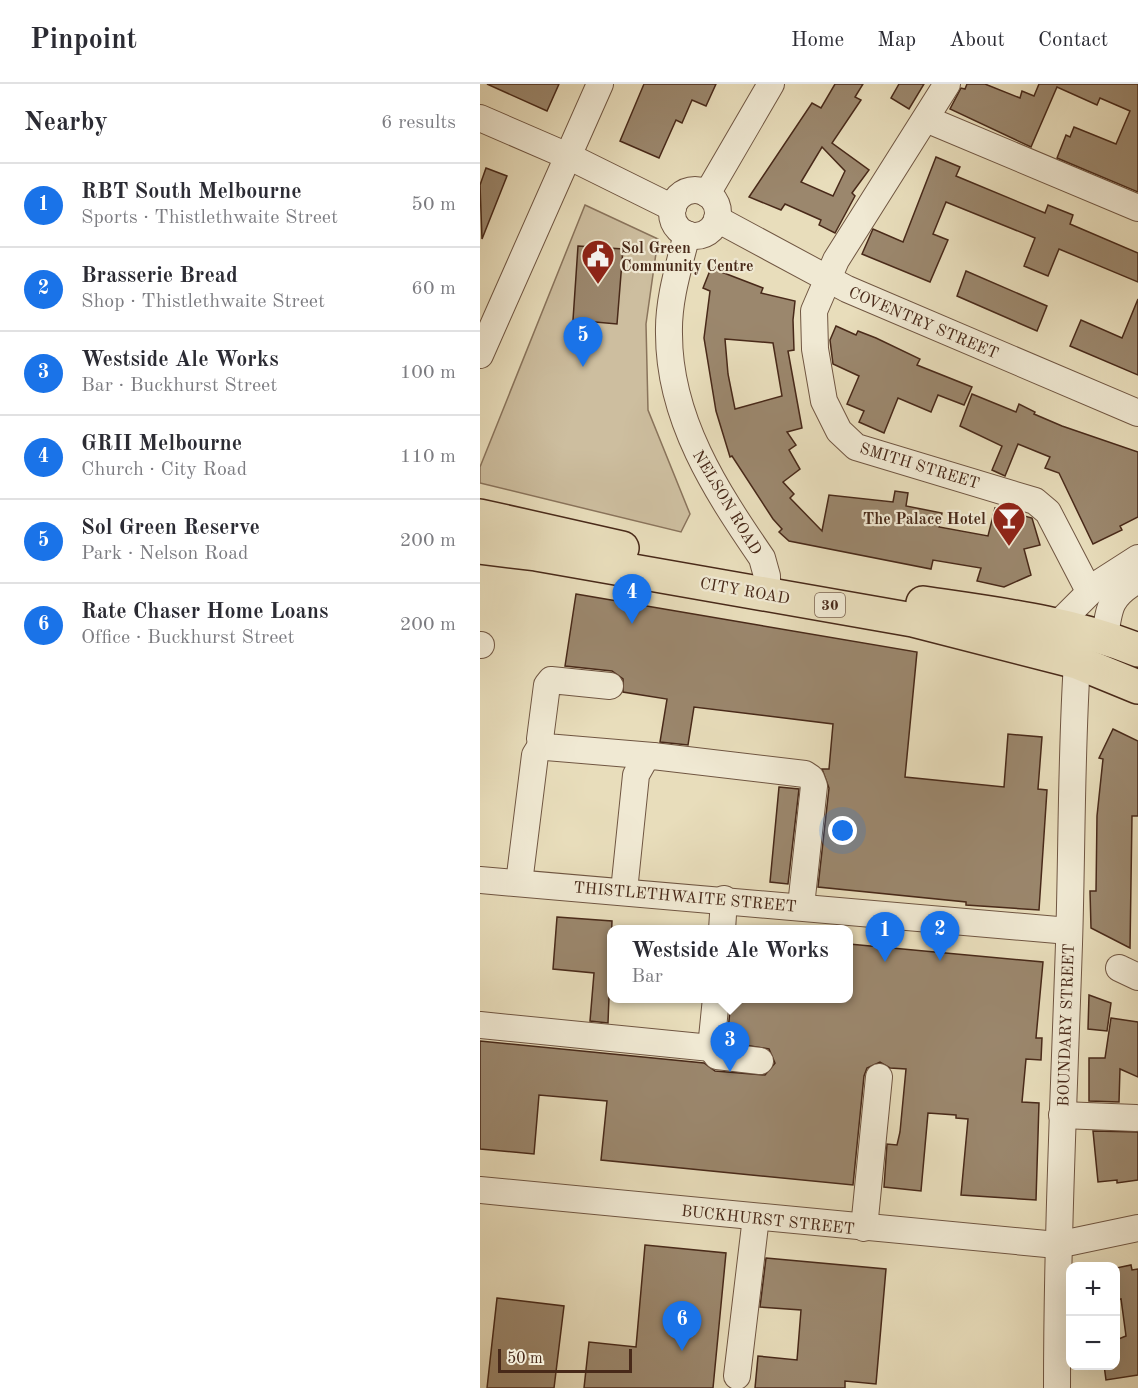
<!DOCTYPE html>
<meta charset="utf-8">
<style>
body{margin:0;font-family:"Old Standard TT",serif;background:#f2f2f3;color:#2b2b33}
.controls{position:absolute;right:18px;bottom:18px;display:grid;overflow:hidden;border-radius:12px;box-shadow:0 6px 24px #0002}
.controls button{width:54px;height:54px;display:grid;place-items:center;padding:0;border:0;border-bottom:2px solid #e1e1e2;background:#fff;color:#2b2b33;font:30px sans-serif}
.scale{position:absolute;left:18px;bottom:15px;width:134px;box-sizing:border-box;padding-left:6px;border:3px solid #482919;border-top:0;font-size:16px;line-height:21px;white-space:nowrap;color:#482919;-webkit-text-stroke:4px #f0e9d3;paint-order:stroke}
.you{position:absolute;left:363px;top:747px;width:21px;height:21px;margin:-15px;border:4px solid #fff;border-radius:50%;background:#1a73e8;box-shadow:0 0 0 9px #1a73e833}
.badge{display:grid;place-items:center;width:39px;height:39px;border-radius:50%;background:#1a73e8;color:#fff;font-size:20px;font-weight:700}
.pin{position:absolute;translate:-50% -50px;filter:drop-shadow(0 2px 3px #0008)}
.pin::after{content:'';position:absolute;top:32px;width:21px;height:18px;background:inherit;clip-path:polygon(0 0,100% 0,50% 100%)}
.popup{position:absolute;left:127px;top:841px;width:246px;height:78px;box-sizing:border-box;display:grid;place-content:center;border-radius:12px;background:#fff;filter:drop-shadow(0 2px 4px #0005);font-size:20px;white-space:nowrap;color:#7c7c81}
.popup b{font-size:22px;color:#2b2b33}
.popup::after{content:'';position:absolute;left:50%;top:100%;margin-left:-12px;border:12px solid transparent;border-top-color:#fff}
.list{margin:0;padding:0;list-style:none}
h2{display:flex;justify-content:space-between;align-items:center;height:78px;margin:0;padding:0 24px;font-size:26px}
h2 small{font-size:20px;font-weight:400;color:#7c7c81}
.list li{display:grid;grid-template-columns:39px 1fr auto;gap:18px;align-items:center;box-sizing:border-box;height:84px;padding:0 24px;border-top:2px solid #e1e1e2}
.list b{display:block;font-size:22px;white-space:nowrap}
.list p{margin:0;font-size:20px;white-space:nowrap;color:#7c7c81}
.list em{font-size:20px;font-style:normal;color:#7c7c81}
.map{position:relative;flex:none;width:658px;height:1304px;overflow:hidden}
header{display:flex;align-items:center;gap:36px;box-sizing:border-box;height:84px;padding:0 30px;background:#fff;border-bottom:2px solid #e1e1e2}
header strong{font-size:28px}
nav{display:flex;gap:33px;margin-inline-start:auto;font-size:21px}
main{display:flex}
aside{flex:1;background:#fff}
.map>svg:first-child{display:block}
.green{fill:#cdbe9f;stroke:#8a745c;stroke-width:1.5}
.building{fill:#9b876d;stroke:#482919;stroke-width:1.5;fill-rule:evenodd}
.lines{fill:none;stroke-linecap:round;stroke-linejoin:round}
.minor-casing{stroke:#705642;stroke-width:28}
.major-casing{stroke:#482919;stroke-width:36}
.minor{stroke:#f0e9d3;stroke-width:26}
.major{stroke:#e8ddbb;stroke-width:33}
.labels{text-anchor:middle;stroke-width:4.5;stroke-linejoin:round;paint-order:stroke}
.shield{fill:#f0e9d3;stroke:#7a6351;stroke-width:1.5}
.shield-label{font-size:15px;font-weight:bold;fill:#482919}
.poi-label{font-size:16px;font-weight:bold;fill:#482919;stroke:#f0e9d3;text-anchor:start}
.street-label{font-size:16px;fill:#482919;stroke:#f0e9d3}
</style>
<header>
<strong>Pinpoint</strong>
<nav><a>Home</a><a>Map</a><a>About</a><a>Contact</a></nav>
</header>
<main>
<aside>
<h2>Nearby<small>6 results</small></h2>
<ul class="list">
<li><span class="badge">1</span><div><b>RBT South Melbourne</b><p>Sports · Thistlethwaite Street</p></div><em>50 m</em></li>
<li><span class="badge">2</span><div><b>Brasserie Bread</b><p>Shop · Thistlethwaite Street</p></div><em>60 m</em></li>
<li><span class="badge">3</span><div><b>Westside Ale Works</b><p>Bar · Buckhurst Street</p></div><em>100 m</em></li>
<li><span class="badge">4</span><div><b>GRII Melbourne</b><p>Church · City Road</p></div><em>110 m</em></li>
<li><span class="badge">5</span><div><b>Sol Green Reserve</b><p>Park · Nelson Road</p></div><em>200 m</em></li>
<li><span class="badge">6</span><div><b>Rate Chaser Home Loans</b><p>Office · Buckhurst Street</p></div><em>200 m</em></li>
</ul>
</aside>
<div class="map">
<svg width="658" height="1304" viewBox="0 0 658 1304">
<rect width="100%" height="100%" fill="#e8ddbb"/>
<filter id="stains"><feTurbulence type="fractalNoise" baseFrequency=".00333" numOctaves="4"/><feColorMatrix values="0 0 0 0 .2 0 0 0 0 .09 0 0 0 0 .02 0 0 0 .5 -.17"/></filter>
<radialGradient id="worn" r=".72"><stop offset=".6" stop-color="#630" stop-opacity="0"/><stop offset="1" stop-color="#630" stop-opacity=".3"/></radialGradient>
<polygon class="green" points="105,121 178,155 166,240 168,326 210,430 201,448 0,399 0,383"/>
<g class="building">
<polygon points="7,0 79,0 67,27"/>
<polygon points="164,0 236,0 226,22 212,16 202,39 196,36 179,74 140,57"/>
<path d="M 355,0 L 383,0 L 375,13 L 381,16 L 352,59 L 389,86 L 372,109 L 375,112 L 355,149 L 339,141 L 341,136 L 305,120 L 301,126 L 269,113 L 332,19 L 341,24 ZM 342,63 L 365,87 L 353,112 L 321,98 Z"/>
<polygon points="419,0 444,0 429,25 411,14"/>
<polygon points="487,0 505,0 540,14 542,7 554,12 559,0 658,0 658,108 577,74 586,51 590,53 594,43 636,60 650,27 620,14 617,21 577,3 551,63 470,25 481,4 485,5"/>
<polygon points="456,73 480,83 476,92 565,129 568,121 593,131 590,140 658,169 658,198 579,165 568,192 544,182 555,154 466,118 453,150 468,156 450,198 382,170 393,145 423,158"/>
<polygon points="6,84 27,92 2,155 0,101"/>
<polygon points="98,162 143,165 137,240 93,236"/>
<path d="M 231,184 L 283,204 L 281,209 L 315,217 L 313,236 L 314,266 L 308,267 L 322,344 L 307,348 L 316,361 L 309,366 L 320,385 L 303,398 L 314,410 L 310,414 L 342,447 L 349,411 L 413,418 L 415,407 L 428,409 L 426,422 L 462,429 L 459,443 L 508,452 L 515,424 L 552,434 L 560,461 L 544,465 L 551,491 L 524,503 L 497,497 L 501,484 L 453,476 L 451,485 L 309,457 L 299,448 L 302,445 L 293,435 L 252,372 L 250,373 L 236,327 L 224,254 L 230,207 L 223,204 ZM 245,255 L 293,259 L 302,312 L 255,325 L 248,290 Z"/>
<polygon points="486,187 567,222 557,247 477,212"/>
<polygon points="658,215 658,291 590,262 601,236 642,254"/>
<polygon points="356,242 376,251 378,247 396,254 440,275 437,281 492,303 484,321 458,311 451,328 418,314 404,349 379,338 384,327 367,320 379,292 353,280 350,256"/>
<polygon points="492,310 536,328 539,320 555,328 554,330 582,342 658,368 658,433 640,442 642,446 613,460 579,389 565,384 570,373 538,360 525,392 512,386 522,362 480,342"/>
<polygon points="96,510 437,568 425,693 524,703 528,650 562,653 558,705 567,706 559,826 486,821 486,818 338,803 349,704 342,685 349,685 353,640 214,623 208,661 180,658 187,615 143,608 143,595 132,587 85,582"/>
<polygon points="633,645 658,657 658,732 652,732 650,864 611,844 610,807 616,807 617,732 623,675 619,674"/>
<polygon points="299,703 319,705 308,800 290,798"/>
<polygon points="77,833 132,837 128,939 110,937 114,889 73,885"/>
<polygon points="369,860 563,878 556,954 562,954 561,976 546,975 542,1018 559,1019 556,1116 481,1111 488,1035 476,1034 476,1031 448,1029 441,1107 404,1103 407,1060 417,1061 420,1048 426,985 410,984 400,978 387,984 384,992 373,1101 121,1076 127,1017 59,1011 54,1070 0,1065 0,957 224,979 235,987 285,991 295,979 289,965 247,958 251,915 369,915"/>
<polygon points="609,911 631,919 627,947 608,945"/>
<polygon points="631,934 658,938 658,993 640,985 639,1018 609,1017 609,974 625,974"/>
<polygon points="613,1047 658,1048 658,1096 637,1099 637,1096 618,1098"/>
<polygon points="165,1161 246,1169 233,1304 104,1304 109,1258 156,1263"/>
<polygon points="286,1174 406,1185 396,1300 365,1297 365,1304 275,1304 278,1272 317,1276 321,1226 280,1223"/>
<polygon points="651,1181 652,1186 658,1185 658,1291 626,1296 624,1281 636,1281 636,1256 646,1252 641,1215 636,1216 636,1184"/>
<polygon points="17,1214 84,1222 74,1304 7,1304"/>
</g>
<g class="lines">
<defs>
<g id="minor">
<polyline points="467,0 356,176 334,227 335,265 344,317 359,347 376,363 555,417 568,428 609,507"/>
<polyline points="0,34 90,73 193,124"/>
<polyline points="446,35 658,124"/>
<circle cx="215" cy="129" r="23"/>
<polyline points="227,110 291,0"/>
<polyline points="237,135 367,205 658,329"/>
<path d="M 207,150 C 199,182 188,216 189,250 C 189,335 236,407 282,474 L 287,492 L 287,510"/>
<polyline points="0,271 120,0"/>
<polyline points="578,540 619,499 658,474"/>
<path d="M 625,553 C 629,523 630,512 658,496"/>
<polyline points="0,561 1,561"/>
<polyline points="130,602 71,596 67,601 60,655 66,663 173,672"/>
<polyline points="0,796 589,847"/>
<polyline points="39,799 55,671 63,658"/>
<polyline points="144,807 156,691 165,675 173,672 325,690 331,694 334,702 321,822"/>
<polyline points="242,846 244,815"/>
<polyline points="639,884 658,893"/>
<polyline points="0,941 231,964 236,914"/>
<polyline points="231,964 237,972 280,977"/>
<polyline points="582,1031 656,1034"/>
<polyline points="0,1106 577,1161 658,1144"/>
<polyline points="384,1144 399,993"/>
<polyline points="257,1292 276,1133"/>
<path d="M 577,1304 C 577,1156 584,1008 589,860 C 592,766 591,672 597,578"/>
</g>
<g id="major">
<polyline points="0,432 142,464"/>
<polyline points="0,463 56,470 433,536 597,578 658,603"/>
<path d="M 443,519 C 516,530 589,538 658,566"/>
</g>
</defs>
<use href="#minor" class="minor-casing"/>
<use href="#major" class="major-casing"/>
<use href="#minor" class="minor"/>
<use href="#major" class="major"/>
</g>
<defs>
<symbol id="civic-pin" viewBox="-11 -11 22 30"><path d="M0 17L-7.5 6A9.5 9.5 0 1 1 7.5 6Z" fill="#8f2418" stroke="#f0e9d3"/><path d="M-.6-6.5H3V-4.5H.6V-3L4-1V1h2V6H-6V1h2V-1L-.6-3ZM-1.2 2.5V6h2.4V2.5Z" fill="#fff"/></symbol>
<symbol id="bar-pin" viewBox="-11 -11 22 30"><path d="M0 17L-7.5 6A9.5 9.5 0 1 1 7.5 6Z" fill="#8f2418" stroke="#f0e9d3"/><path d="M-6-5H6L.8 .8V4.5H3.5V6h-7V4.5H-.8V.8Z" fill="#fff"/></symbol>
</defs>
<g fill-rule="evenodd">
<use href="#civic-pin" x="99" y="153" width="38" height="52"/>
<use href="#bar-pin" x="510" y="415" width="38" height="52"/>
</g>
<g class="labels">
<rect class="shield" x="335" y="509" width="30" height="24" rx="4.5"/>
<g class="shield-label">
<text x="350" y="526">30</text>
</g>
<g class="poi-label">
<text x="141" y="169">Sol Green<tspan x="141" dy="18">Community Centre</tspan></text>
<text x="506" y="440" text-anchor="end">The Palace Hotel</text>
</g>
<g class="street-label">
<text transform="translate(444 238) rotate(23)" y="6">COVENTRY STREET</text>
<text transform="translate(440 381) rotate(17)" y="6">SMITH STREET</text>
<text transform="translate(248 418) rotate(59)" y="6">NELSON ROAD</text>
<text transform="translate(265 506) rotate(10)" y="6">CITY ROAD</text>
<text transform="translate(205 812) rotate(5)" y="6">THISTLETHWAITE STREET</text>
<text transform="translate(585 941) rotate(-88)" y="6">BOUNDARY STREET</text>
<text transform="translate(288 1135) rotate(6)" y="6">BUCKHURST STREET</text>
</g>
</g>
<rect width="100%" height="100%" filter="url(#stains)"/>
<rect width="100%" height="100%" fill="url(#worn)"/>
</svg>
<div class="controls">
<button>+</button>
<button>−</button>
</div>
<div class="scale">50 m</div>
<div class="you"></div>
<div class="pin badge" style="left:405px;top:878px">1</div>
<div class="pin badge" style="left:460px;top:877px">2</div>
<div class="pin badge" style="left:250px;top:988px">3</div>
<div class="popup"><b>Westside Ale Works</b>Bar</div>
<div class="pin badge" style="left:152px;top:540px">4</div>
<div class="pin badge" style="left:103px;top:283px">5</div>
<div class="pin badge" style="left:202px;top:1267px">6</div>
</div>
</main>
